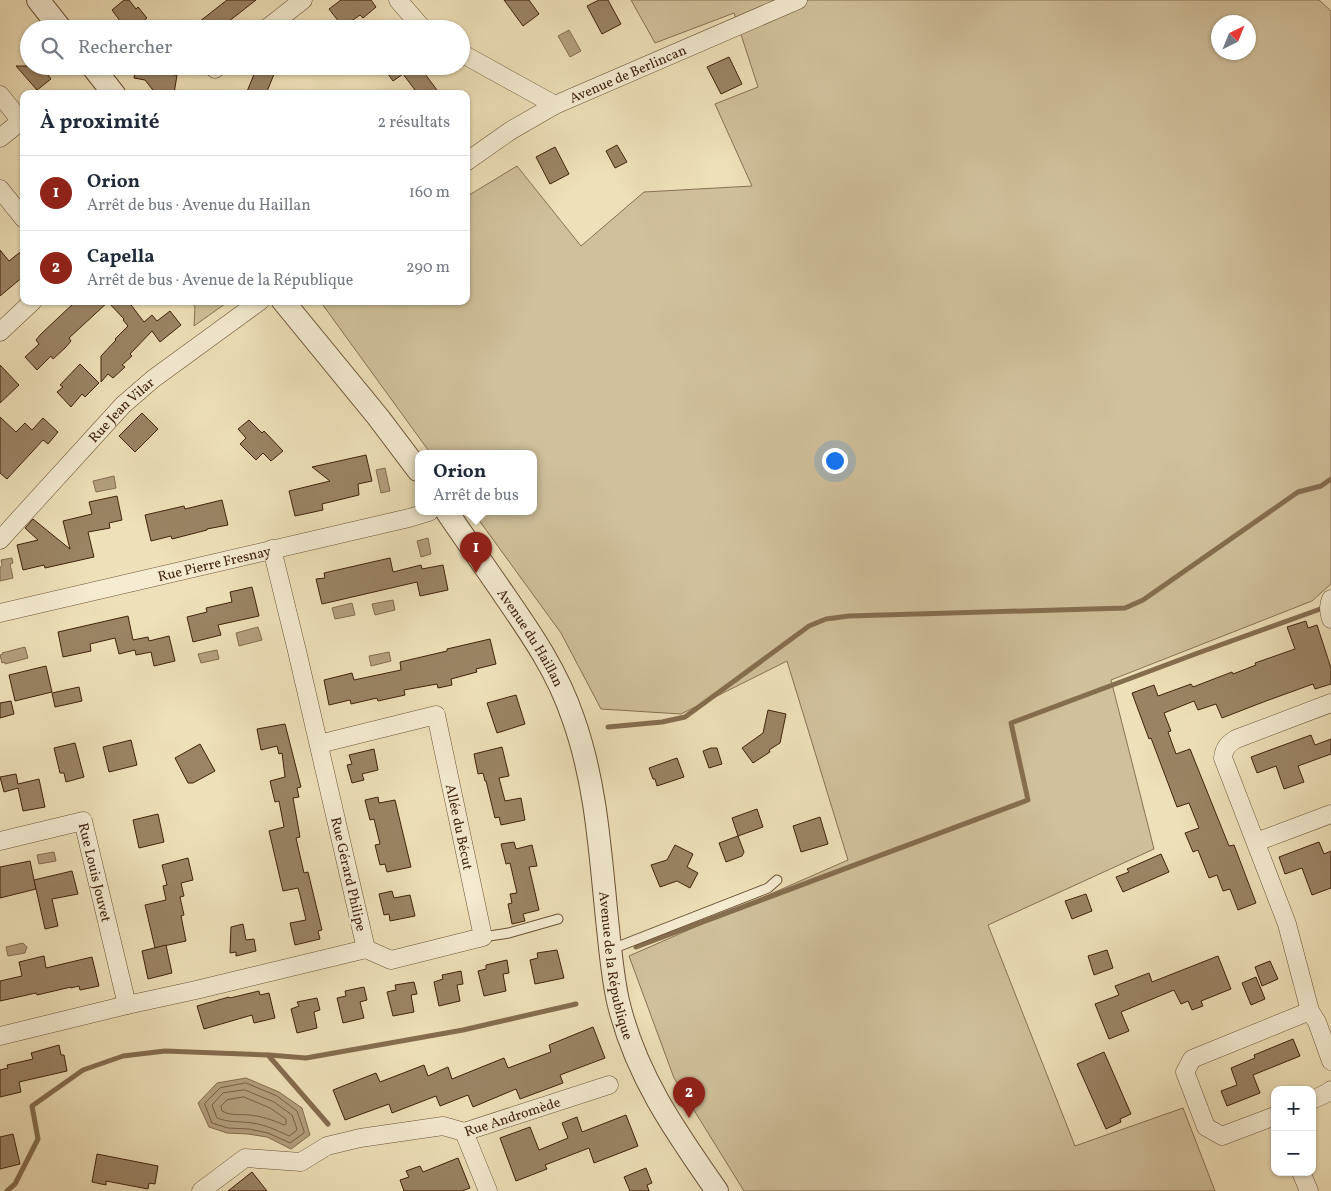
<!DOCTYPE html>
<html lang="fr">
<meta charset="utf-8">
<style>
body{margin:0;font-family:Vollkorn,serif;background:#f6f6f7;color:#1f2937}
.controls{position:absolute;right:15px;bottom:15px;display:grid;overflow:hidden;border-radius:10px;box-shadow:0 1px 4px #0004}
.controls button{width:45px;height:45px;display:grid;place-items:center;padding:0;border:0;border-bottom:1px solid #e0e1e3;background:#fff;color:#1f2937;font:25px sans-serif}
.compass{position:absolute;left:1211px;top:15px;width:45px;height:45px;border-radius:50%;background:#fff;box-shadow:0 1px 4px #0004;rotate:43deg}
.you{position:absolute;left:834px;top:460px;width:18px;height:18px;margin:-12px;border:4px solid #fff;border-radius:50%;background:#1a73e8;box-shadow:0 0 0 8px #1a73e833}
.badge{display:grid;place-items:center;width:32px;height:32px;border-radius:50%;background:#8f2418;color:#fff;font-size:16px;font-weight:700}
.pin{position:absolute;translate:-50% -41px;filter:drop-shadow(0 1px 2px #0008)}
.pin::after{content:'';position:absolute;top:26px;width:18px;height:15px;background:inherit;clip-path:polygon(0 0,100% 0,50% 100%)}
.popup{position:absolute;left:415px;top:450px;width:122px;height:65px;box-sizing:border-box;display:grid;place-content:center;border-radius:10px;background:#fff;filter:drop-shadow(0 1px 4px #0005);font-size:16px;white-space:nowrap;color:#747a83}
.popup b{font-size:19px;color:#1f2937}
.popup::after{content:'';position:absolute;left:50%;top:100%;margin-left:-10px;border:10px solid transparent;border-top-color:#fff}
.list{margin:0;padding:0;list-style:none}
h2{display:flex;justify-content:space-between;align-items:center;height:65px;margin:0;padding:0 20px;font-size:21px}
h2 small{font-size:16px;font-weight:400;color:#747a83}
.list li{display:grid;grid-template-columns:32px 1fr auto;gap:15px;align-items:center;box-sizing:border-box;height:75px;padding:0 20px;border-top:1px solid #e0e1e3}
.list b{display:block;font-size:19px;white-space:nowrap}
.list p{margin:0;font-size:16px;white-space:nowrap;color:#747a83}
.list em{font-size:16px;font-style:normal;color:#747a83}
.icon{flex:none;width:28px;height:28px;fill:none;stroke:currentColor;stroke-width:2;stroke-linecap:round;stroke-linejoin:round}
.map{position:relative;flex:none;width:1331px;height:1191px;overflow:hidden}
.search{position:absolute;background:#fff;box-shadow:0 1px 4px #0004;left:20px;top:20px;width:450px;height:55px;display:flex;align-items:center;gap:12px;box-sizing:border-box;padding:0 18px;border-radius:28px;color:#747a83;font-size:19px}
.panel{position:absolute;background:#fff;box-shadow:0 1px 4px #0004;left:20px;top:90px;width:450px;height:215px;border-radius:10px}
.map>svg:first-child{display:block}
.green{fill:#d0c09b;stroke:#887053;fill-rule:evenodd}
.water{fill:#b39f7d;stroke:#856d4f}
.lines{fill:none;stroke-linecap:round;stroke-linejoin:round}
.shore{stroke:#7a6044;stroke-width:1}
.stream{stroke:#856d4f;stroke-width:5}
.building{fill:#9a8465;stroke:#40210b}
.service-casing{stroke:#6c5136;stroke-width:11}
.minor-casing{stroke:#6c5136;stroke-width:19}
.tertiary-casing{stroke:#6c5136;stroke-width:24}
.service{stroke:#f4ebd1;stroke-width:9}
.minor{stroke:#f4ebd1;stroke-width:18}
.tertiary{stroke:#f4ebd1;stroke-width:22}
.labels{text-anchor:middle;stroke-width:4;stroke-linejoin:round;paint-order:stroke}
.street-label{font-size:14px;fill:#40210b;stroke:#f4ebd1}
</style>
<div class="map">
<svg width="1331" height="1191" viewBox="0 0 1331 1191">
<rect width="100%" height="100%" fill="#eee0b8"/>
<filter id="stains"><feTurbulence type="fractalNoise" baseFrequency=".004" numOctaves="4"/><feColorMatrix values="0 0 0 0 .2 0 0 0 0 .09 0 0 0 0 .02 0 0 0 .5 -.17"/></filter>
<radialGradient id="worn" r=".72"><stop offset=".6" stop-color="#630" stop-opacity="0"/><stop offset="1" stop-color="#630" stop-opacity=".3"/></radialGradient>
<g class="green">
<path d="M 631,0 L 1319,0 L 1331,11 L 1331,584 L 1312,601 L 1111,680 L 1154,849 L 988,925 L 1075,1146 L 1183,1108 L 1215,1191 L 744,1191 L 674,1078 L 629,956 L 848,860 L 787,661 L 681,714 L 601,709 L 561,633 L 473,512 L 534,512 L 534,454 L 431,454 L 320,301 L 466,301 L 466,197 L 517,166 L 581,246 L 644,192 L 752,186 L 715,104 L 758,87 L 734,13 L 655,43 ZM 1218,22 L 1248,22 L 1248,52 L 1218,52 Z"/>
<polygon points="191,301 229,301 194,326 195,307"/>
</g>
<g class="water">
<polygon points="569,30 581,51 570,57 558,36"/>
<polygon points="385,468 390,491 381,493 376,470"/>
<polygon points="114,476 116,488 96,492 93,481"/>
<polygon points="428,538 431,554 421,557 417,541"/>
<polygon points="12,558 13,563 10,564 13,578 0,581 0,568 2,565 1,560"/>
<polygon points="393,600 395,610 375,615 372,604"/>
<polygon points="352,603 355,615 335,619 332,608"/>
<polygon points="258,627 262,640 239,646 236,633"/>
<polygon points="25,647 28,658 5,664 5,662 2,663 0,655 3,654 2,653"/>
<polygon points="217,650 219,659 201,663 198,654"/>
<polygon points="389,652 391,661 371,666 369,656"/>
<polygon points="54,852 56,861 39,864 37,855"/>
<polygon points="23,943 27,947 25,953 8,956 6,947"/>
<polygon points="246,1078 279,1092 302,1108 310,1135 291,1149 267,1137 248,1134 227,1133 209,1127 198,1103 217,1083"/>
</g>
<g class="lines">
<g class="shore">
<polygon points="246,1083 277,1096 297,1111 304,1131 304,1133 290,1143 268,1133 249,1129 228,1128 212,1123 205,1105 205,1103 220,1088"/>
<path d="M 245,1090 L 274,1102 L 292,1115 L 297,1129 L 296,1131 L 289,1136 C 276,1130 266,1125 252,1123 C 239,1121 230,1123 217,1118 L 212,1105 L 223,1093 Z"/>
<path d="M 244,1097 L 270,1108 L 286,1119 L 286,1124 L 284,1125 C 273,1120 261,1116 249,1115 C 240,1114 231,1116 222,1111 L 221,1106 L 227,1100 Z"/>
</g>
<g class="stream">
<polyline points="608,727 662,722 685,717 809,626 826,619 849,616 1125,608 1143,600 1298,492 1321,486 1331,479"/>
<polyline points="636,947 1028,800 1011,723 1198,653 1326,607"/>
<polyline points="269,1055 306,1058 463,1030 576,1004"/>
<polyline points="7,1191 15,1184 38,1139 32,1106 83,1070 123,1056 165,1051 268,1055 328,1124"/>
</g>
</g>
<g class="building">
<polygon points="124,0 129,0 136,9 138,7 147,18 133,29 126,29 112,10"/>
<polygon points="227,0 256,0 219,29 190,29"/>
<polygon points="341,0 371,0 376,7 363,18 360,15 343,27 329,9"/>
<polygon points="504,0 529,0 539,14 523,26"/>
<polygon points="599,0 608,0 621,24 602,34 587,6"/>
<polygon points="729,57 742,84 721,94 707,67"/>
<polygon points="16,66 41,66 51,79 37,90"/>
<polygon points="136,66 174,66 173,75 177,75 174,94 156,94 145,80 134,78"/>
<polygon points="382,66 419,66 440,94 418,94 403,74 393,81"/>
<polygon points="257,67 274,74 266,94 246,94"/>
<polygon points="617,145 627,162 615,168 606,151"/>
<polygon points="555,147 569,174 550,184 536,157"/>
<polygon points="24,249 24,276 0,296 0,250 9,261"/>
<polygon points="76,301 128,301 144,322 152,315 157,321 170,311 181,325 160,342 152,331 130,354 132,356 122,365 125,367 113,378 108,374 101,382 101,356 116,340 115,339 128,326 123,320 124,319 108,302 69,338 71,341 65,348 53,359 51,356 37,370 25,357 39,344 36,340 41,334"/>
<polygon points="80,364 99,383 85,397 82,394 71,407 57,392 63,387 60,385"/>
<polygon points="0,365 19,385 0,403"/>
<polygon points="142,413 158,429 135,452 119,436"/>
<polygon points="0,417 16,432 25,423 32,430 43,418 58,432 48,444 43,440 7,479 0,473"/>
<polygon points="249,420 262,433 264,431 283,451 271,461 263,453 256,460 240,444 246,438 238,429"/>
<polygon points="366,455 372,481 358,484 359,495 322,504 323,510 295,516 289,491 330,481 312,467"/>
<polygon points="117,496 122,520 109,523 110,528 88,532 94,557 45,568 44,565 23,570 17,545 38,540 25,528 33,519 70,549 63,521 92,514 89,502"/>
<polygon points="222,500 228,525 207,529 207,530 172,539 171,536 151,541 145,515 184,506 185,509"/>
<polygon points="390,558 393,572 421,565 422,569 443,565 448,590 420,596 417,582 322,604 316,579 325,578 324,573"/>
<polygon points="252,587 259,616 218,625 221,635 193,642 187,617 207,612 206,608 232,602 230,592"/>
<polygon points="128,616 133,640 148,637 149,641 169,636 175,661 154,666 151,652 136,655 135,650 119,654 115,638 90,644 91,651 63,657 58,632"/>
<polygon points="1306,621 1308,628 1317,625 1331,668 1331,684 1315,689 1313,684 1266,701 1222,718 1216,704 1198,710 1194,701 1164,713 1171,731 1168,732 1176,754 1190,749 1229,846 1234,845 1256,903 1238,910 1230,889 1223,891 1217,875 1209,878 1198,850 1193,852 1185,833 1199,828 1189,803 1177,807 1151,738 1149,739 1132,693 1154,685 1158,696 1191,684 1193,687 1232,672 1233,674 1256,665 1255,663 1295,649 1287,627"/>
<polygon points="490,639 496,664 476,669 477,672 451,679 452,685 438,688 437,684 404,690 405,695 378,701 377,698 351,704 350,700 329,705 324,680 352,673 354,680 401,670 400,662 447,651 447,649"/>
<polygon points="46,666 52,692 15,701 9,675"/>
<polygon points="79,687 82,701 55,707 52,693"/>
<polygon points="516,695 525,724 497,733 487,703"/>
<polygon points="11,701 14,714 0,718 0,703"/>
<polygon points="768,710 786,714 780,743 769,750 770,752 753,763 742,748 763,733"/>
<polygon points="285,724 301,787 297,788 299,797 293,798 300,837 296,838 304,873 308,872 322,930 318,931 320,939 295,945 290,923 306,920 300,895 298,888 283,891 269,831 284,827 279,801 275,802 270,781 285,777 282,753 279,754 277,746 261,750 257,729"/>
<polygon points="1311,735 1315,745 1331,739 1331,754 1298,766 1304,782 1284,789 1276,766 1257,773 1251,757"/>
<polygon points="131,740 137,765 109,772 103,747"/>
<polygon points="75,743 84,777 66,782 64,773 60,773 54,748"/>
<polygon points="200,744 215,771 193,783 188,783 175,758"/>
<polygon points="502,747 509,776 499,778 505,801 521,798 525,820 501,825 499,817 495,818 486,781 485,781 483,773 478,774 474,754"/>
<polygon points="711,748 717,748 722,764 709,768 703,751"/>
<polygon points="374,749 378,770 362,774 364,780 352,783 347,765 352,764 349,755"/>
<polygon points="677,758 684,777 657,786 655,779 653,779 649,768"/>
<polygon points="16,774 18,784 39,779 45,807 23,811 18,788 4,792 0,777"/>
<polygon points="378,797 379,803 395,800 411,867 387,872 385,864 380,865 375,845 380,844 374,819 370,820 365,800"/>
<polygon points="757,809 763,827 738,836 744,852 742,856 726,862 719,843 738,836 732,818"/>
<polygon points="158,814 164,842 139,848 133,820"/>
<polygon points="820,817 828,844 801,852 793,826"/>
<polygon points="514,842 516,849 532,845 537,866 529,867 539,910 523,914 525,921 512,924 508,904 512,903 510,894 517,893 510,863 506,864 501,844"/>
<polygon points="1319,842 1324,854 1331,851 1331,888 1312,895 1302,868 1285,874 1279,857"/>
<polygon points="675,845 693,854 687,867 698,873 690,888 677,881 660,887 651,865 667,860"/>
<polygon points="1161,854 1169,872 1123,892 1116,877 1129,872 1127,869"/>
<polygon points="188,858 193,880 181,883 184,896 180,897 184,915 181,916 186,941 155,948 145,905 166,900 163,886 167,885 162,865"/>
<polygon points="30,861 36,889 0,898 0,867"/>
<polygon points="72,871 78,894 52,899 58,926 45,929 34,880"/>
<polygon points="392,891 394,898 410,895 415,916 390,921 389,914 384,915 379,894"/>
<polygon points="1086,894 1092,911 1072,919 1065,901"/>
<polygon points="243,924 246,940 254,939 256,951 236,956 236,952 230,953 231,927"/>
<polygon points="166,945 172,973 148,979 142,951"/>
<polygon points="557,950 564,978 535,984 530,960 538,958 537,953"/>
<polygon points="1107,950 1113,968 1094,975 1088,956"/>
<polygon points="44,956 46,968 92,957 99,986 80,990 79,986 71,988 71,987 37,995 36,993 0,1001 0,981 22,976 19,962"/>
<polygon points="1218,956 1231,989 1201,1001 1203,1006 1192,1010 1188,1001 1181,1004 1174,990 1121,1012 1129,1031 1109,1039 1095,1004 1119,995 1115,986 1149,973 1152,982"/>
<polygon points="507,960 509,973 503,974 506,991 484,996 478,971 486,969 486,965"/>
<polygon points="1270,961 1278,979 1262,986 1255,967"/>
<polygon points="461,971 463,984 457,985 460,1001 439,1006 434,982 443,979 442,975"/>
<polygon points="1256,977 1265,999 1251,1005 1242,983"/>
<polygon points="414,982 417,994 411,995 414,1012 393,1016 387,992 396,990 395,985"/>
<polygon points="364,987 367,1000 360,1002 364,1018 343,1023 337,998 346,996 345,991"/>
<polygon points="259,991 260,995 269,993 275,1018 254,1023 252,1015 204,1029 197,1006 229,997 230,998"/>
<polygon points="317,998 320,1010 314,1012 317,1028 297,1033 291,1009 299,1006 297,1002"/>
<polygon points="593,1027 605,1058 560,1075 563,1083 520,1099 516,1089 473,1107 468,1095 440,1106 436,1096 392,1113 389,1104 345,1120 333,1090 376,1073 380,1082 424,1065 428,1076 448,1067 452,1079 504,1058 508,1068 551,1052 549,1045"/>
<polygon points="1293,1039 1300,1056 1253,1075 1260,1093 1227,1106 1221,1091 1237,1085 1231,1068 1255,1058 1254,1055"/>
<polygon points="59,1045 61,1055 64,1055 67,1071 19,1082 21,1092 0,1097 0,1070 8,1068 7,1065 33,1059 31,1053"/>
<polygon points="1104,1052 1131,1114 1120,1119 1121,1122 1106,1129 1077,1064"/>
<polygon points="626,1115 638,1146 594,1163 589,1148 545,1165 547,1169 516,1181 500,1138 530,1127 539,1150 568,1138 562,1123 577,1117 582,1132"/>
<polygon points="13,1134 20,1164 0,1169 0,1137"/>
<polygon points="97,1154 158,1166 155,1184 149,1183 148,1189 106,1181 106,1185 92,1182"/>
<polygon points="458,1158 470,1188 462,1191 404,1191 400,1180 409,1177 406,1171 420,1166 423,1172"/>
<polygon points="646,1168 652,1183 647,1185 649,1191 630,1191 624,1177"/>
<polygon points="252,1172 267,1191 228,1191"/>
</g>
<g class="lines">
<defs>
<g id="service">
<polyline points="483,937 509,933 558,919"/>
<polyline points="612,949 768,888 777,880"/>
</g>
<g id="minor">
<polyline points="398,0 423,29"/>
<polyline points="266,29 303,0"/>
<polyline points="461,53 555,105"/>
<polyline points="215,69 218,66"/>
<polyline points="0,95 21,121 0,138"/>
<path id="s1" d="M 466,162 L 510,131 L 555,105 L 798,0"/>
<polyline points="0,189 24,219"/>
<polyline points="0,332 33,301"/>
<path id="s2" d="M 0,540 L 123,405 L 153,379 L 260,301"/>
<path d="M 1331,599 C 1328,605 1329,613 1331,619"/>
<path id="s3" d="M 0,613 L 409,518 L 429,512"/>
<path id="s4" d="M 319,744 L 436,715 L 483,937 L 391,960 L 366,949"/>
<path id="s5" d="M 0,841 L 83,821 L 127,1005"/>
<polyline points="1256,842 1331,814"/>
<path d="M 1310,1011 L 1287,924 L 1223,758 C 1224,748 1228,744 1236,739 L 1331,703"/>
<polyline points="0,1036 127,1005 196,990 366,949 297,651 272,549"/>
<polyline points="1312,1100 1327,1093 1331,1090"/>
<polyline points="1275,1116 1222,1136 1206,1127 1185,1072 1192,1059 1310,1011 1317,1022 1331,1061"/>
<polyline points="464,1132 488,1191"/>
<polyline points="1301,1172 1309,1191"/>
<path id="s6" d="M 201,1191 L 245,1158 L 301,1162 L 327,1146 L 360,1138 L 443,1126 L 464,1132 L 609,1085"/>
</g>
<g id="tertiary">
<polyline points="38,0 61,29"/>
<polyline points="92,66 114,94"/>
<polyline points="283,301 378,417 418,470"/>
<path id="s7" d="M 447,512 C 466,540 486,568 505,596 C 532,635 558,673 573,718 C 596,782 600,851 607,919 C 610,946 612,974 618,1001 C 635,1074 675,1131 717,1191"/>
</g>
</defs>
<use href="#service" class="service-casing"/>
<use href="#minor" class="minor-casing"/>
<use href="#tertiary" class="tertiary-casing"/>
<use href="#service" class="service"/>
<use href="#minor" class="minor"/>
<use href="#tertiary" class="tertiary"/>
</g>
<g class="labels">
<g class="street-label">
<text dy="5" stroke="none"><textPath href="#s1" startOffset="185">Avenue de Berlincan</textPath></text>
<text dy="5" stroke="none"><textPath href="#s2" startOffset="178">Rue Jean Vilar</textPath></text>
<text dy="5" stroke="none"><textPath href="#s3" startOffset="220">Rue Pierre Fresnay</textPath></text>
<text dy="5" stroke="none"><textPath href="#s7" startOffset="151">Avenue du Haillan</textPath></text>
<text dy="5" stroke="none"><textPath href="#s4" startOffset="235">Allée du Bécut</textPath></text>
<text transform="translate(349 874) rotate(77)" y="5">Rue Gérard Philipe</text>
<text dy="5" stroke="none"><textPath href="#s5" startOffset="138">Rue Louis Jouvet</textPath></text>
<text dy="5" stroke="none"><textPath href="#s7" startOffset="494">Avenue de la République</textPath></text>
<text dy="5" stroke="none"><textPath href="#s6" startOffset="332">Rue Andromède</textPath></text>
</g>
</g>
<rect width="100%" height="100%" filter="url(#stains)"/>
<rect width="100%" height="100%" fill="url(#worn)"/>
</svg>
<div class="controls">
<button>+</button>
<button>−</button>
</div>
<svg class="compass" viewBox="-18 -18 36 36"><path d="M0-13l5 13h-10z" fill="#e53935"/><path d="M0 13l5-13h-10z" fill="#747a83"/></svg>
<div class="you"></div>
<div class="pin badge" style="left:476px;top:573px">1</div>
<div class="popup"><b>Orion</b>Arrêt de bus</div>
<div class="pin badge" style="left:689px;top:1118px">2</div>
<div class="search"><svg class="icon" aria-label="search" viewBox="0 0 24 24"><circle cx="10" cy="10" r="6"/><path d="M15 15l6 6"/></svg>Rechercher</div>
<section class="panel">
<h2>À proximité<small>2 résultats</small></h2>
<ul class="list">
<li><span class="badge">1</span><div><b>Orion</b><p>Arrêt de bus · Avenue du Haillan</p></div><em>160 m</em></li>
<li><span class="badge">2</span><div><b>Capella</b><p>Arrêt de bus · Avenue de la République</p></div><em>290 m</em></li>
</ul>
</section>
</div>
